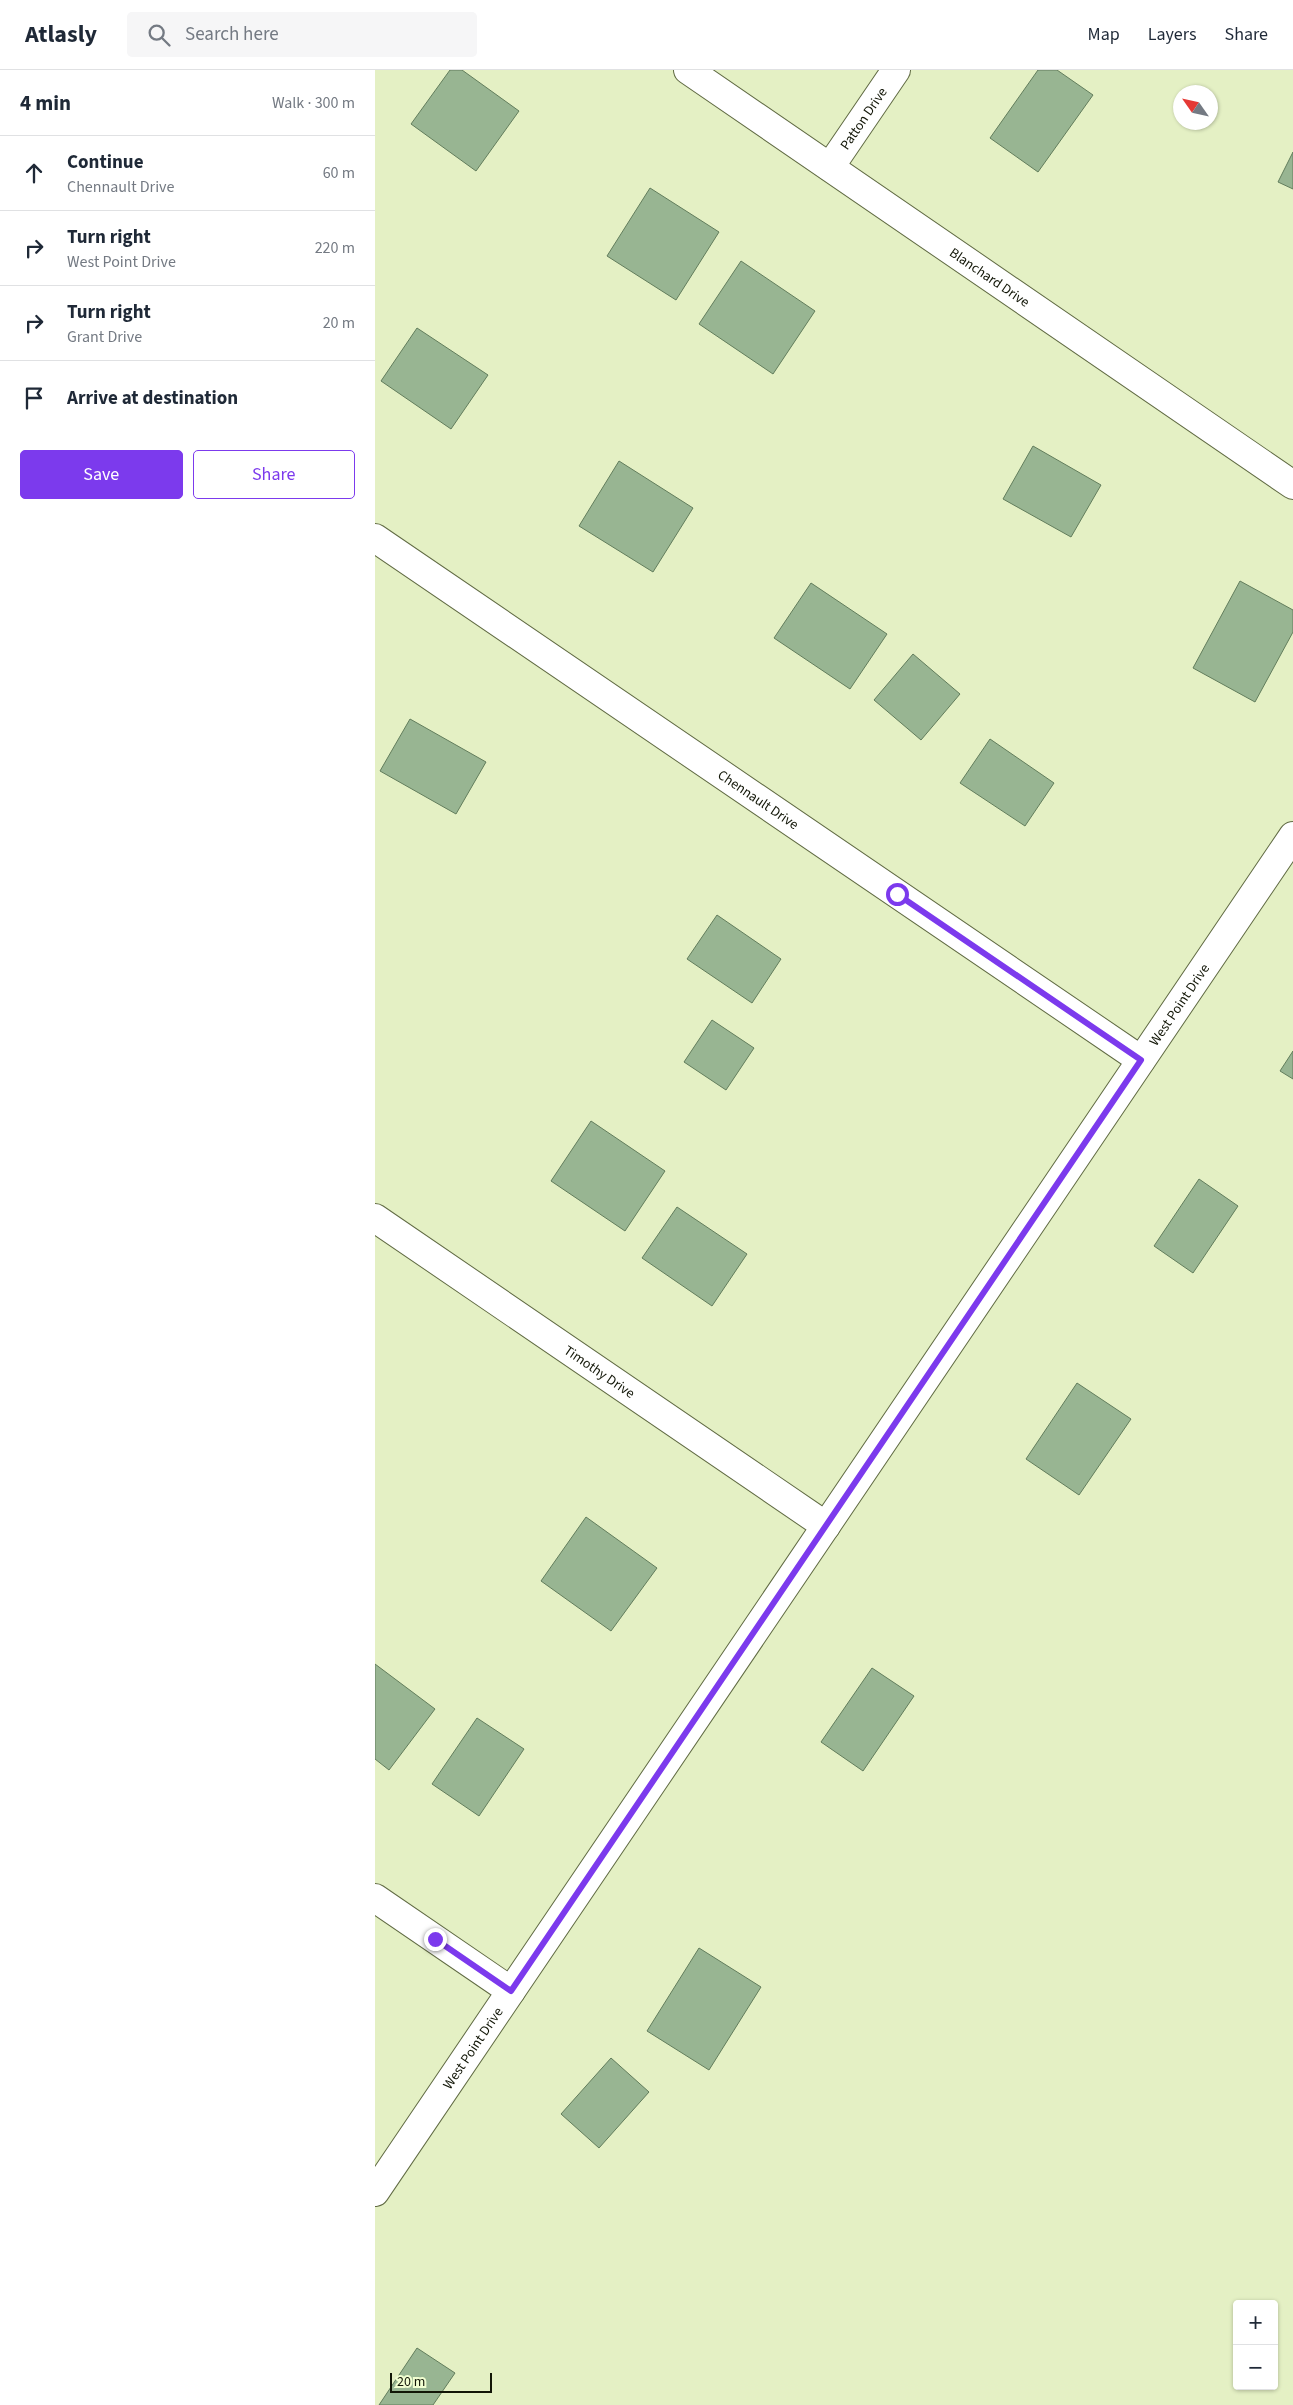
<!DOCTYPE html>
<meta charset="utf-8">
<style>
body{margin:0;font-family:"Source Sans 3",sans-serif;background:#f6f6f7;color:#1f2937}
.controls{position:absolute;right:15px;bottom:15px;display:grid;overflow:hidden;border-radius:5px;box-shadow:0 1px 4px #0004}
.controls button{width:45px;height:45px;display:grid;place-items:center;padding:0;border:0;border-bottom:1px solid #e0e1e3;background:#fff;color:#1f2937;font:25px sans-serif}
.compass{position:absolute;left:798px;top:15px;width:45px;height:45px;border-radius:50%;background:#fff;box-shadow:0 1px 4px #0004;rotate:304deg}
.scale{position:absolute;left:15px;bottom:12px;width:102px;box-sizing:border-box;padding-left:5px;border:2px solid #121607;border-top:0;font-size:14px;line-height:18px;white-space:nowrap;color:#121607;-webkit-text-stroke:4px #f1fed1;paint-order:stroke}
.stop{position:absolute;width:15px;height:15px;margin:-11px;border:4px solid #7c3aed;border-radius:50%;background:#fff}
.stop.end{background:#7c3aed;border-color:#fff;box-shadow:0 1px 5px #0008}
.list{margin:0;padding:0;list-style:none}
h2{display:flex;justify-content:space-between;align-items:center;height:65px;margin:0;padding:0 20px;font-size:21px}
h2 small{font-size:16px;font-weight:400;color:#747a83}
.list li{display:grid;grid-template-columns:32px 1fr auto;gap:15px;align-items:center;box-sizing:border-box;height:75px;padding:0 20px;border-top:1px solid #e0e1e3}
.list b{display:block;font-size:19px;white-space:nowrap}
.list p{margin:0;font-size:16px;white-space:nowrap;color:#747a83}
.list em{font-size:16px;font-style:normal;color:#747a83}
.actions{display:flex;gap:10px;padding:15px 20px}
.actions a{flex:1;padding:11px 0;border:1px solid #7c3aed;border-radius:5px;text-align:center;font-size:18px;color:#7c3aed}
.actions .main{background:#7c3aed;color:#fff}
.icon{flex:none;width:28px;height:28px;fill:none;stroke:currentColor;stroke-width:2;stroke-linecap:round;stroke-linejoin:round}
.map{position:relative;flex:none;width:918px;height:2335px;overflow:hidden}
header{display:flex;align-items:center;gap:30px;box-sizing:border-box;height:70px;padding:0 25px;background:#fff;border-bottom:1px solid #e0e1e3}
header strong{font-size:24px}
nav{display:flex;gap:28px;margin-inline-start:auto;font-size:18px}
.search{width:350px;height:45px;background:#f6f6f7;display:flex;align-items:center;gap:12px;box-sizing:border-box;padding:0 18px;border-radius:5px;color:#747a83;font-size:19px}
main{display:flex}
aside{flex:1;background:#fff}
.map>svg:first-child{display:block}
.building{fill:#98b592;stroke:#627d5c}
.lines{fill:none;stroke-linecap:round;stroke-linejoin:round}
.minor-casing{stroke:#616b44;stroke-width:30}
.minor{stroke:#fff;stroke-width:28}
.route{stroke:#7c3aed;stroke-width:6}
.labels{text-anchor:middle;stroke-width:4;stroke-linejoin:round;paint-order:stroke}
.street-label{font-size:14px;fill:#121607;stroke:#f1fed1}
</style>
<header>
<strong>Atlasly</strong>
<div class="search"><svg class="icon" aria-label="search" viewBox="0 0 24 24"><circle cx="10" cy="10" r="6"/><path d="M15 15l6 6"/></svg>Search here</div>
<nav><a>Map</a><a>Layers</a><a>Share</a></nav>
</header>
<main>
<aside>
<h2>4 min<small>Walk · 300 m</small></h2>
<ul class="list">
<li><svg class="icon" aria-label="ahead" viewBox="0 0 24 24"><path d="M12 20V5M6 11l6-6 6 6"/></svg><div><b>Continue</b><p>Chennault Drive</p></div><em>60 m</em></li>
<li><svg class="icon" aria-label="right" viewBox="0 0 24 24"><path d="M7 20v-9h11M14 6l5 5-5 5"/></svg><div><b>Turn right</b><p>West Point Drive</p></div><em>220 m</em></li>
<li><svg class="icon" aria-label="right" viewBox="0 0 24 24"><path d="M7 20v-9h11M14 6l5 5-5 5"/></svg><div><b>Turn right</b><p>Grant Drive</p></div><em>20 m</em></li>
<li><svg class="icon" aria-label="arrive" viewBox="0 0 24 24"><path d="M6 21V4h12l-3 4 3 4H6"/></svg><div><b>Arrive at destination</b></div></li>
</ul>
<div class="actions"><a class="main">Save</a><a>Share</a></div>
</aside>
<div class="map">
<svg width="918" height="2335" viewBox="0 0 918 2335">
<rect width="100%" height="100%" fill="#e4f0c4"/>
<g class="building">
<polygon points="75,0 87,0 144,41 101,101 36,54"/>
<polygon points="663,0 682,0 718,25 663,102 615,68"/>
<polygon points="918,82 918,119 903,112"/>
<polygon points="275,118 344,162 301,230 232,186"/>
<polygon points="366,191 440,241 398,304 324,254"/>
<polygon points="42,258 113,305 76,359 6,311"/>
<polygon points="658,376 726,415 696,467 628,429"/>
<polygon points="244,391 318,438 278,502 204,456"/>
<polygon points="865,511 918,540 918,562 880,632 818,598"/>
<polygon points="436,513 512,564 475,619 399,568"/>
<polygon points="538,584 585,624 546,670 499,630"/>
<polygon points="35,649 111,692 81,744 5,701"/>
<polygon points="615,669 679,713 650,756 585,713"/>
<polygon points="342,845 406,889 377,933 312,889"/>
<polygon points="337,950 379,978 351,1020 309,992"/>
<polygon points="918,981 918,1009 905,1001"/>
<polygon points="216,1051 290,1101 250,1161 176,1111"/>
<polygon points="824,1109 863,1136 818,1203 779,1176"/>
<polygon points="302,1137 372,1184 337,1236 267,1188"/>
<polygon points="702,1313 756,1349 704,1425 651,1389"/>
<polygon points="211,1447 282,1498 236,1561 166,1511"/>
<polygon points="0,1594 60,1639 14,1700 0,1689"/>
<polygon points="497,1598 539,1626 488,1701 446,1672"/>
<polygon points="102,1648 149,1679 104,1746 57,1714"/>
<polygon points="324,1878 386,1917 334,2000 272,1961"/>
<polygon points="236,1988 274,2022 224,2078 186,2044"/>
<polygon points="42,2278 80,2303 58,2335 4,2335"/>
</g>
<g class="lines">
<defs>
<g id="minor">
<path id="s1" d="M 313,0 L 918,415"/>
<path id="s2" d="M 455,97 L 521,0"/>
<path id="s3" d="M 0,468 L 766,990"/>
<path id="s4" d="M 0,1148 L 451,1456"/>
<polyline points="0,1828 136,1921"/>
<path id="s5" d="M 0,2122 L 918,766"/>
</g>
</defs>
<use href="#minor" class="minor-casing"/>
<use href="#minor" class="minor"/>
</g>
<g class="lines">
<polyline class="route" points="60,1869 136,1921 766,990 522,824"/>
</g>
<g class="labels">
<g class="street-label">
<text dy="5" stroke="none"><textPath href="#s2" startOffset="59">Patton Drive</textPath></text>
<text dy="5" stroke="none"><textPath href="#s1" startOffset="366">Blanchard Drive</textPath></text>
<text dy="5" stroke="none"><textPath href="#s3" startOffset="464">Chennault Drive</textPath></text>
<text dy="5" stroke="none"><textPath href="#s5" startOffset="1434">West Point Drive</textPath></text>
<text dy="5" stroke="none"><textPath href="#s4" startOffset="272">Timothy Drive</textPath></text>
<text dy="5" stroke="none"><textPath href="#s5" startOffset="174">West Point Drive</textPath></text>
</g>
</g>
</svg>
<div class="controls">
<button>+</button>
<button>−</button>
</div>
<svg class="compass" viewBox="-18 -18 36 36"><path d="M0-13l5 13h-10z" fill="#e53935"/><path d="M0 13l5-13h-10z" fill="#747a83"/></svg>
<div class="scale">20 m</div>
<div class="stop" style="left:522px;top:824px"></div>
<div class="stop end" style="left:60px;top:1869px"></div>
</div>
</main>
